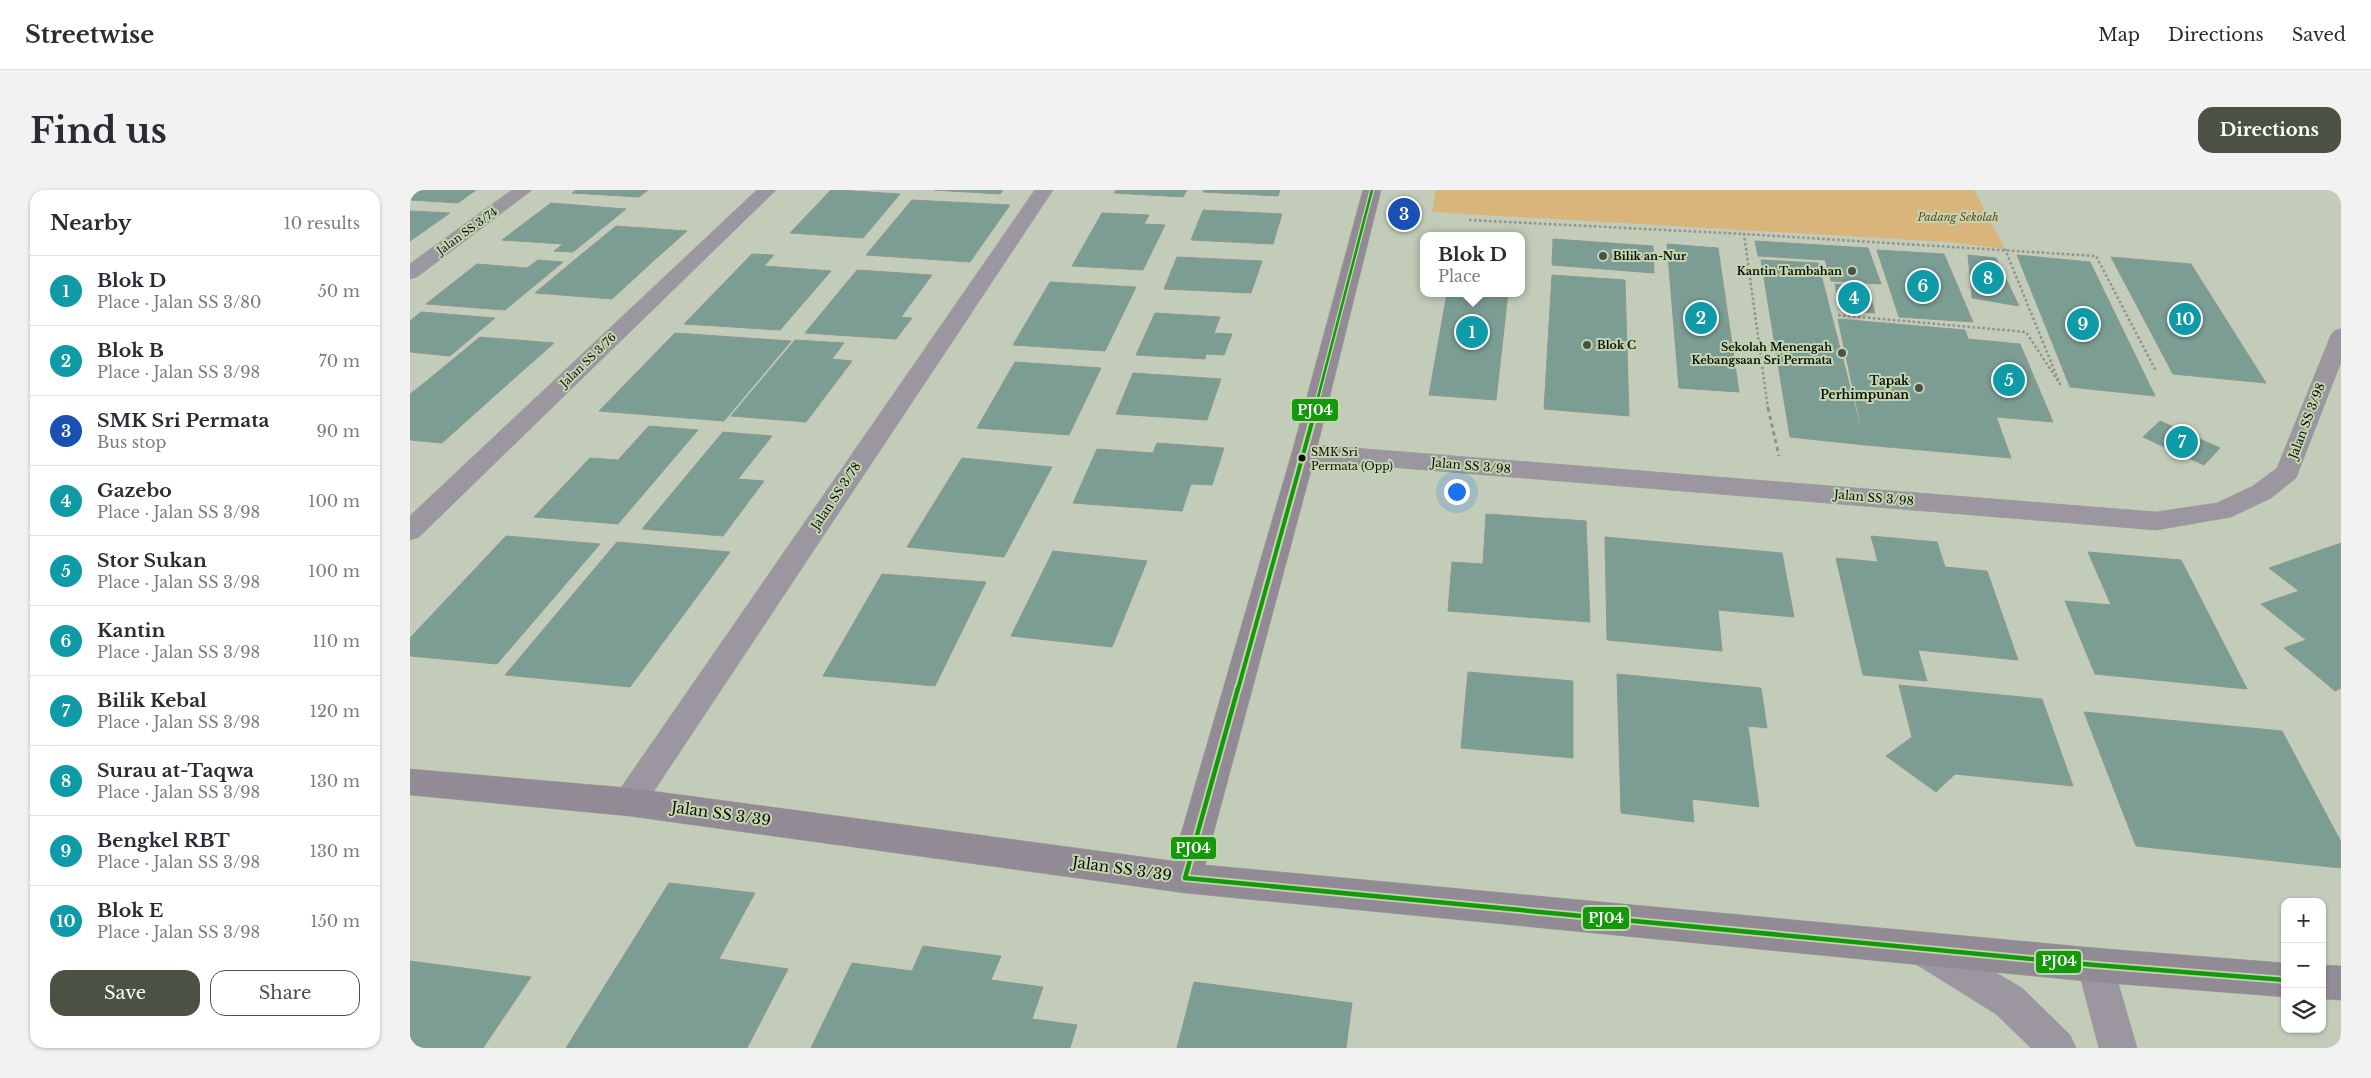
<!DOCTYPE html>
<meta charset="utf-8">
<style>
body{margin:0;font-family:"Libre Baskerville",serif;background:#f2f2f3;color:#2b2b33}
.controls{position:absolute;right:15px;bottom:15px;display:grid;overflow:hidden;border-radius:10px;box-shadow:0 1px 4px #0004}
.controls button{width:45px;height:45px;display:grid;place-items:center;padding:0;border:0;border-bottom:1px solid #e1e1e2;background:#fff;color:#2b2b33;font:25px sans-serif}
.you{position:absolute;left:1046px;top:301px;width:18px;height:18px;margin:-12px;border:4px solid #fff;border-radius:50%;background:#1a73e8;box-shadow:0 0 0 8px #1a73e833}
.badge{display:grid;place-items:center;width:32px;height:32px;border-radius:50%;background:#4b5244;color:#fff;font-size:16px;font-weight:700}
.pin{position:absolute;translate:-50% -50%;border:2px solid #fff;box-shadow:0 1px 5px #0006}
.popup{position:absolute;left:1010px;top:42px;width:105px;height:65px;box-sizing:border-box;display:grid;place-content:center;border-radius:10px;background:#fff;filter:drop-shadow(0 1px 4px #0005);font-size:16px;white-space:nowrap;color:#7c7c81}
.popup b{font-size:19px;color:#2b2b33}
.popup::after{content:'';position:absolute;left:50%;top:100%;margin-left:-10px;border:10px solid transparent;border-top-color:#fff}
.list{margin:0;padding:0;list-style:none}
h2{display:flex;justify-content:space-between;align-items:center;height:65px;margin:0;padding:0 20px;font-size:21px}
h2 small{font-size:16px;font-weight:400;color:#7c7c81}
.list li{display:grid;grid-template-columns:32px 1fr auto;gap:15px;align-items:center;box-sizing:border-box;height:70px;padding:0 20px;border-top:1px solid #e1e1e2}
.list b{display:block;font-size:19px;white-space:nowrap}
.list p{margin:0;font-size:16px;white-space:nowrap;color:#7c7c81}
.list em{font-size:16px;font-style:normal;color:#7c7c81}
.actions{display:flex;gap:10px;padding:15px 20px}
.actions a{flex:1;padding:11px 0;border:1px solid #4b5244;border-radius:15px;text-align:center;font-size:18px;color:#4b5244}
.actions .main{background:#4b5244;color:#fff}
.icon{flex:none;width:28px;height:28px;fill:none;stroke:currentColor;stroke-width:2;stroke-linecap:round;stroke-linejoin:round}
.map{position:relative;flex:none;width:1931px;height:858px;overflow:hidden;border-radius:15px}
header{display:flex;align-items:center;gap:30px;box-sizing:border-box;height:70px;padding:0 25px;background:#fff;border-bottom:1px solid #e1e1e2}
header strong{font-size:24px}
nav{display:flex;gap:28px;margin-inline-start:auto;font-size:18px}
.intro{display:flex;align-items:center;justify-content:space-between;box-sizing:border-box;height:120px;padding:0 30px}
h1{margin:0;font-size:35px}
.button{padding:12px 22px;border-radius:15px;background:#4b5244;color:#fff;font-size:18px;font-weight:700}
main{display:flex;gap:30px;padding:0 30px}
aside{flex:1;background:#fff;border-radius:15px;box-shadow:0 1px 4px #0004}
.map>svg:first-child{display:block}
.green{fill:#d9b47b}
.building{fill:#7b9d93;stroke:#8c998f}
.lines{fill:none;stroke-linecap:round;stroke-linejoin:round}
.street-casing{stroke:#a1a999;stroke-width:1}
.secondary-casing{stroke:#a1a999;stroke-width:1}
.path-far1{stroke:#919190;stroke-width:2.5;stroke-dasharray:2.5 2.5;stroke-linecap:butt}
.path{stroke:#919190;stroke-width:3;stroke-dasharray:4 4;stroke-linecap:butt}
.street{fill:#9b969f;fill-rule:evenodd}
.secondary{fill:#928b96;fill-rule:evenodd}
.bus-1-far2-casing{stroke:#c3d4b0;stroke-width:5}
.bus-1-far1-casing{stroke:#c3d4b0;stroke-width:8}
.bus-1-casing{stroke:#c3d4b0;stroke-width:8}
.bus-1-far2{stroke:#13990a;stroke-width:2.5}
.bus-1-far1{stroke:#13990a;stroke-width:4}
.bus-1{stroke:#13990a;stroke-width:4.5}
.poi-dot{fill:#4b5244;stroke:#c3d4b0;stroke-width:2}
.bus-dot{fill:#0b1005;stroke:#c3d4b0;stroke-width:2}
.labels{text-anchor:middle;stroke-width:4;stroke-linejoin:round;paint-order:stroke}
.far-park-label{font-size:11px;font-style:italic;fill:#674721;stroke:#c3d4b0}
.far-street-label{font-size:11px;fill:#0b1005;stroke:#c3d4b0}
.far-poi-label{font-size:11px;font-weight:bold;fill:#0b1005;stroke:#c3d4b0;text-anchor:start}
.bus-label{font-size:11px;fill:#0b1005;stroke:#c3d4b0;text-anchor:start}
.poi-label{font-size:12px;font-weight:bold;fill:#0b1005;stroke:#c3d4b0;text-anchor:end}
.street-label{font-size:12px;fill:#0b1005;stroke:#c3d4b0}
.near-street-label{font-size:15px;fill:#0b1005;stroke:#c3d4b0}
.line-badge{stroke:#c3d4b0;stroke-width:2}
.badge-label{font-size:14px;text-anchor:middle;font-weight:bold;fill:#fff}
</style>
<header>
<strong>Streetwise</strong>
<nav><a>Map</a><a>Directions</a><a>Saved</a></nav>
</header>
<div class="intro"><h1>Find us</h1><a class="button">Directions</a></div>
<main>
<aside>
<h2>Nearby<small>10 results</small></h2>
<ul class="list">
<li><span class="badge" style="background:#0f9aa8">1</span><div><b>Blok D</b><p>Place · Jalan SS 3/80</p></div><em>50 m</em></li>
<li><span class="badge" style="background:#0f9aa8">2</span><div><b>Blok B</b><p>Place · Jalan SS 3/98</p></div><em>70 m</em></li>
<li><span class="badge" style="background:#1a4fb4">3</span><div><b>SMK Sri Permata</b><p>Bus stop</p></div><em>90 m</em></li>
<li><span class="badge" style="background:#0f9aa8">4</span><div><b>Gazebo</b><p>Place · Jalan SS 3/98</p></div><em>100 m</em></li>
<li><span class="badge" style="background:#0f9aa8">5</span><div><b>Stor Sukan</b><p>Place · Jalan SS 3/98</p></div><em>100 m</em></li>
<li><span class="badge" style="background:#0f9aa8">6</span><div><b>Kantin</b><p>Place · Jalan SS 3/98</p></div><em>110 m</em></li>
<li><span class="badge" style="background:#0f9aa8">7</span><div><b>Bilik Kebal</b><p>Place · Jalan SS 3/98</p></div><em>120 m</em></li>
<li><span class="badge" style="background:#0f9aa8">8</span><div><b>Surau at-Taqwa</b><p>Place · Jalan SS 3/98</p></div><em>130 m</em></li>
<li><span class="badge" style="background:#0f9aa8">9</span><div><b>Bengkel RBT</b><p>Place · Jalan SS 3/98</p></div><em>130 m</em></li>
<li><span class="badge" style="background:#0f9aa8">10</span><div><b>Blok E</b><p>Place · Jalan SS 3/98</p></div><em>150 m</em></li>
</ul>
<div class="actions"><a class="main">Save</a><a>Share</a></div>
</aside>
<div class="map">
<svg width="1931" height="858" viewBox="0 0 1931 858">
<rect width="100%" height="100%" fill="#c2ccb8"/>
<polygon class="green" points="1026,0 1564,0 1595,59 1538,52 1022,22"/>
<g class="building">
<polygon points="0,0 66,0 48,13 0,10"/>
<polygon points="166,0 238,0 229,7 162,3"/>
<polygon points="421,0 428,0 490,4 453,48 380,43"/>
<polygon points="524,0 593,0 590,4"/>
<polygon points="706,0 777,0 773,7 704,3"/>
<polygon points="794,0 870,0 868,6 793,2"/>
<polygon points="502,10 600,15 560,72 456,65"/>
<polygon points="141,13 216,19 163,62 144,61 153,54 92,50"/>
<polygon points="793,20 872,24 863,54 781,50"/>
<polygon points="0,21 40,23 0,51"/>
<polygon points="692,23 739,25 734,34 755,35 733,80 662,76"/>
<polygon points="206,36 277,41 241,73 167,68"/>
<polygon points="1143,49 1243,56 1244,83 1142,75"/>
<polygon points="1345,51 1458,58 1471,94 1421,91 1415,70 1348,66"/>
<polygon points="1257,54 1308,58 1329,202 1269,198"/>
<polygon points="1467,60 1534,64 1563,132 1489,127"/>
<polygon points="342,64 364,65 354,76 421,81 370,140 274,134"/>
<polygon points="1558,65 1586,68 1609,116 1562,108"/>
<polygon points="1607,65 1680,72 1745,206 1660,197"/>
<polygon points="767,67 852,71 841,103 754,99"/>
<polygon points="1701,67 1781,74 1856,193 1763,184"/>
<polygon points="167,68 241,73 202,109 125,103"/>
<polygon points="128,70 153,72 95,120 16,114 67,74 117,78"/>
<polygon points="1351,70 1408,73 1455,255 1380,247"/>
<polygon points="447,80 522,85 491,127 502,128 486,149 395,143"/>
<polygon points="1142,85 1215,90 1219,226 1134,219"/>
<polygon points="640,92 726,97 695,161 603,155"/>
<polygon points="1425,94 1458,97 1465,123 1430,120"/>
<polygon points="1037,103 1098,103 1086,210 1019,205"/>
<polygon points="11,122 85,128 40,166 0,162 0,131"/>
<polygon points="745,123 810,127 804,143 822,144 814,165 796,164 795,169 726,165"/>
<polygon points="1428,129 1555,140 1601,268 1455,255"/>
<polygon points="265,143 381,151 314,231 189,221"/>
<polygon points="70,147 144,153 91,200 13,194"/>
<polygon points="1558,149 1610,154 1643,232 1586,227"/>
<polygon points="385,150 434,153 422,169 442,171 396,232 321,226"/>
<polygon points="605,172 691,178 659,245 567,238"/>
<polygon points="723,183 811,189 797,230 706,224"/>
<polygon points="13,194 91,200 32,253 0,250 0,204"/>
<polygon points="1750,231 1810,258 1794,275 1733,247"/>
<polygon points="239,236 288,240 208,334 124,327 180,268 208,270"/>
<polygon points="313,242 362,246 328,289 354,291 313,346 232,339"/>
<polygon points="747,253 814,258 802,295 781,294 772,321 663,313 687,259 743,263"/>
<polygon points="552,268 642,277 594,367 497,357"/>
<polygon points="1076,324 1176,331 1180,432 1038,421 1042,372 1073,374"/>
<polygon points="96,346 190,354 87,474 0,466 0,448"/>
<polygon points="1461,346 1527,352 1535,377 1577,381 1608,470 1508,460 1517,491 1453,485 1426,368 1468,372"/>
<polygon points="1195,347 1372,363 1384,427 1308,420 1312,461 1197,450"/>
<polygon points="207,352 320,362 220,497 95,485"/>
<polygon points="1931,353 1931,498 1925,501 1874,458 1896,450 1851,414 1889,401 1859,378"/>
<polygon points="643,361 737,371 702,457 601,446"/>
<polygon points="1678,362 1771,370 1837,499 1685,484 1655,411 1701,415"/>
<polygon points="472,384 576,392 525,496 413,486"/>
<polygon points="1058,482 1163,491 1163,568 1051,558"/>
<polygon points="1207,484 1351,498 1357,538 1338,536 1349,617 1282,609 1284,632 1211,623"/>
<polygon points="1489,495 1632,509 1663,596 1545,584 1526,602 1476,566 1502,547"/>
<polygon points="1674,522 1872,541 1931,652 1931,678 1726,656"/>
<polygon points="259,693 345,703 309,769 378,779 337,858 156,858"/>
<polygon points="513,756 591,766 581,790 633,797 622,829 667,835 660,858 401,858 442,773 502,781"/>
<polygon points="0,771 121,787 73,858 0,858"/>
<polygon points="784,792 942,813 936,858 767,858"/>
</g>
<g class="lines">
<defs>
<g id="street">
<polygon points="102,0 122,0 7,87 0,89 0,74"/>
<polygon points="347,0 366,0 9,347 0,350 0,326"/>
<polygon points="625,0 643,0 230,622 219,626 208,622 203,612 208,602"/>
<polygon points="1931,139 1931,172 1886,288 1861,308 1821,327 1746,340 894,270 886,267 882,262 886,257 894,254 1746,322 1807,313 1843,296 1867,278 1921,145 1924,141"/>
<polygon points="1513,742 1525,747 1612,798 1660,845 1666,858 1621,858 1586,824 1501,771 1495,759 1501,747"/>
<polygon points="1685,758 1698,763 1703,775 1727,858 1689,858 1667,775 1672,763"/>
</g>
<g id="secondary">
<polygon points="953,0 971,0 906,262 795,675 1685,758 1875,773 1875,807 1685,792 775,703 219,626 0,605 0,579 219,598 763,671 882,262"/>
<polygon points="1912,775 1931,776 1931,810 1912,809"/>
</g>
</defs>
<use href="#street" class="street-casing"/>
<use href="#secondary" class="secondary-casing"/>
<g class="path-far1">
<polyline points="1059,30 1334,44"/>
<polyline points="1428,125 1616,142 1650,194 1595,59"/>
<polyline points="1358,219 1334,44 1686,66 1746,181"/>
</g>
<polyline class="path" points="1358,218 1369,266"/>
<use href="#street" class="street"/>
<use href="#secondary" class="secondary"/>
<defs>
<polyline id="bus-1-far2" points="905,219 962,0"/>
<polyline id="bus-1-far1" points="828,499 906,218"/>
<polyline id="bus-1" points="828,498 775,688 1685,775 1875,790"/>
</defs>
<use href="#bus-1-far2" class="bus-1-far2-casing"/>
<use href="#bus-1-far1" class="bus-1-far1-casing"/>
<use href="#bus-1" class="bus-1-casing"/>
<use href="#bus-1-far2" class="bus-1-far2"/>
<use href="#bus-1-far1" class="bus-1-far1"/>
<use href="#bus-1" class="bus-1"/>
</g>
<g class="poi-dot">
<circle cx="1193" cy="66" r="5"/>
<circle cx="1442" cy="81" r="5"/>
<circle cx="1177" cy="155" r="5"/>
<circle cx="1432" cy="163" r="5"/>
<circle cx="1509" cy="198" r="5"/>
</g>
<circle class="bus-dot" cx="892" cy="268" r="4.5"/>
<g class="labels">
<g class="far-park-label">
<text x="1548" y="31">Padang Sekolah</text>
</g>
<g class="far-street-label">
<text transform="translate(57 41) rotate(-36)" y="4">Jalan SS 3/74</text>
<text transform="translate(178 170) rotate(-44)" y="4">Jalan SS 3/76</text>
</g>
<g class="far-poi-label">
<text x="1203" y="70">Bilik an-Nur</text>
<text x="1432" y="85" text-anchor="end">Kantin Tambahan</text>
<text x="1187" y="159">Blok C</text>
<text x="1422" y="161" text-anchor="end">Sekolah Menengah<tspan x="1422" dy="13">Kebangsaan Sri Permata</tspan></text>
</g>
<g class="bus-label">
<text x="901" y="266">SMK Sri<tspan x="901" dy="14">Permata (Opp)</tspan></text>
</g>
<g class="poi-label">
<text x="1499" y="195">Tapak<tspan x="1499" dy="14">Perhimpunan</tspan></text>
</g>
<g class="street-label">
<text transform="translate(1897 231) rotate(-69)" y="4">Jalan SS 3/98</text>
<text transform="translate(1061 276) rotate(5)" y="4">Jalan SS 3/98</text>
<text transform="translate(426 306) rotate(-56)" y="4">Jalan SS 3/78</text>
<text transform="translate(1464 308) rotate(5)" y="4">Jalan SS 3/98</text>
</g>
<g class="near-street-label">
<text transform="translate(311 624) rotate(8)" y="5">Jalan SS 3/39</text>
<text transform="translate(712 679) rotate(8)" y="5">Jalan SS 3/39</text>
</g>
</g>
<g class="line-badge">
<rect x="881" y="208" width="48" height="24" rx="5" fill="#13990a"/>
<rect x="760" y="646" width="47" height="24" rx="5" fill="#13990a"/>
<rect x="1172" y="716" width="48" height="24" rx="5" fill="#13990a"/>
<rect x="1625" y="760" width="47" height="24" rx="5" fill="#13990a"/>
</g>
<g class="badge-label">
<text x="905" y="225">PJ04</text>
<text x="783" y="663">PJ04</text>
<text x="1196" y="733">PJ04</text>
<text x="1649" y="776">PJ04</text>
</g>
</svg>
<div class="controls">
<button>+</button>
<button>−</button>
<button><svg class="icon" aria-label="layers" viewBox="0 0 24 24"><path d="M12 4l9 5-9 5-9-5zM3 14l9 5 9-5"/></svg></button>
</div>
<div class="you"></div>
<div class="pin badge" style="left:1062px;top:142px;background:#0f9aa8">1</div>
<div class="popup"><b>Blok D</b>Place</div>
<div class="pin badge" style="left:1291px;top:128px;background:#0f9aa8">2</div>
<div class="pin badge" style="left:994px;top:24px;background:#1a4fb4">3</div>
<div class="pin badge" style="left:1444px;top:108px;background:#0f9aa8">4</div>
<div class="pin badge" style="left:1599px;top:190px;background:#0f9aa8">5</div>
<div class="pin badge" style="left:1513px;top:96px;background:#0f9aa8">6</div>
<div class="pin badge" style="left:1772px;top:252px;background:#0f9aa8">7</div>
<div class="pin badge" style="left:1578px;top:88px;background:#0f9aa8">8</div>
<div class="pin badge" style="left:1673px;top:134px;background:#0f9aa8">9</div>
<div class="pin badge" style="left:1775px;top:129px;background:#0f9aa8">10</div>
</div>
</main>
